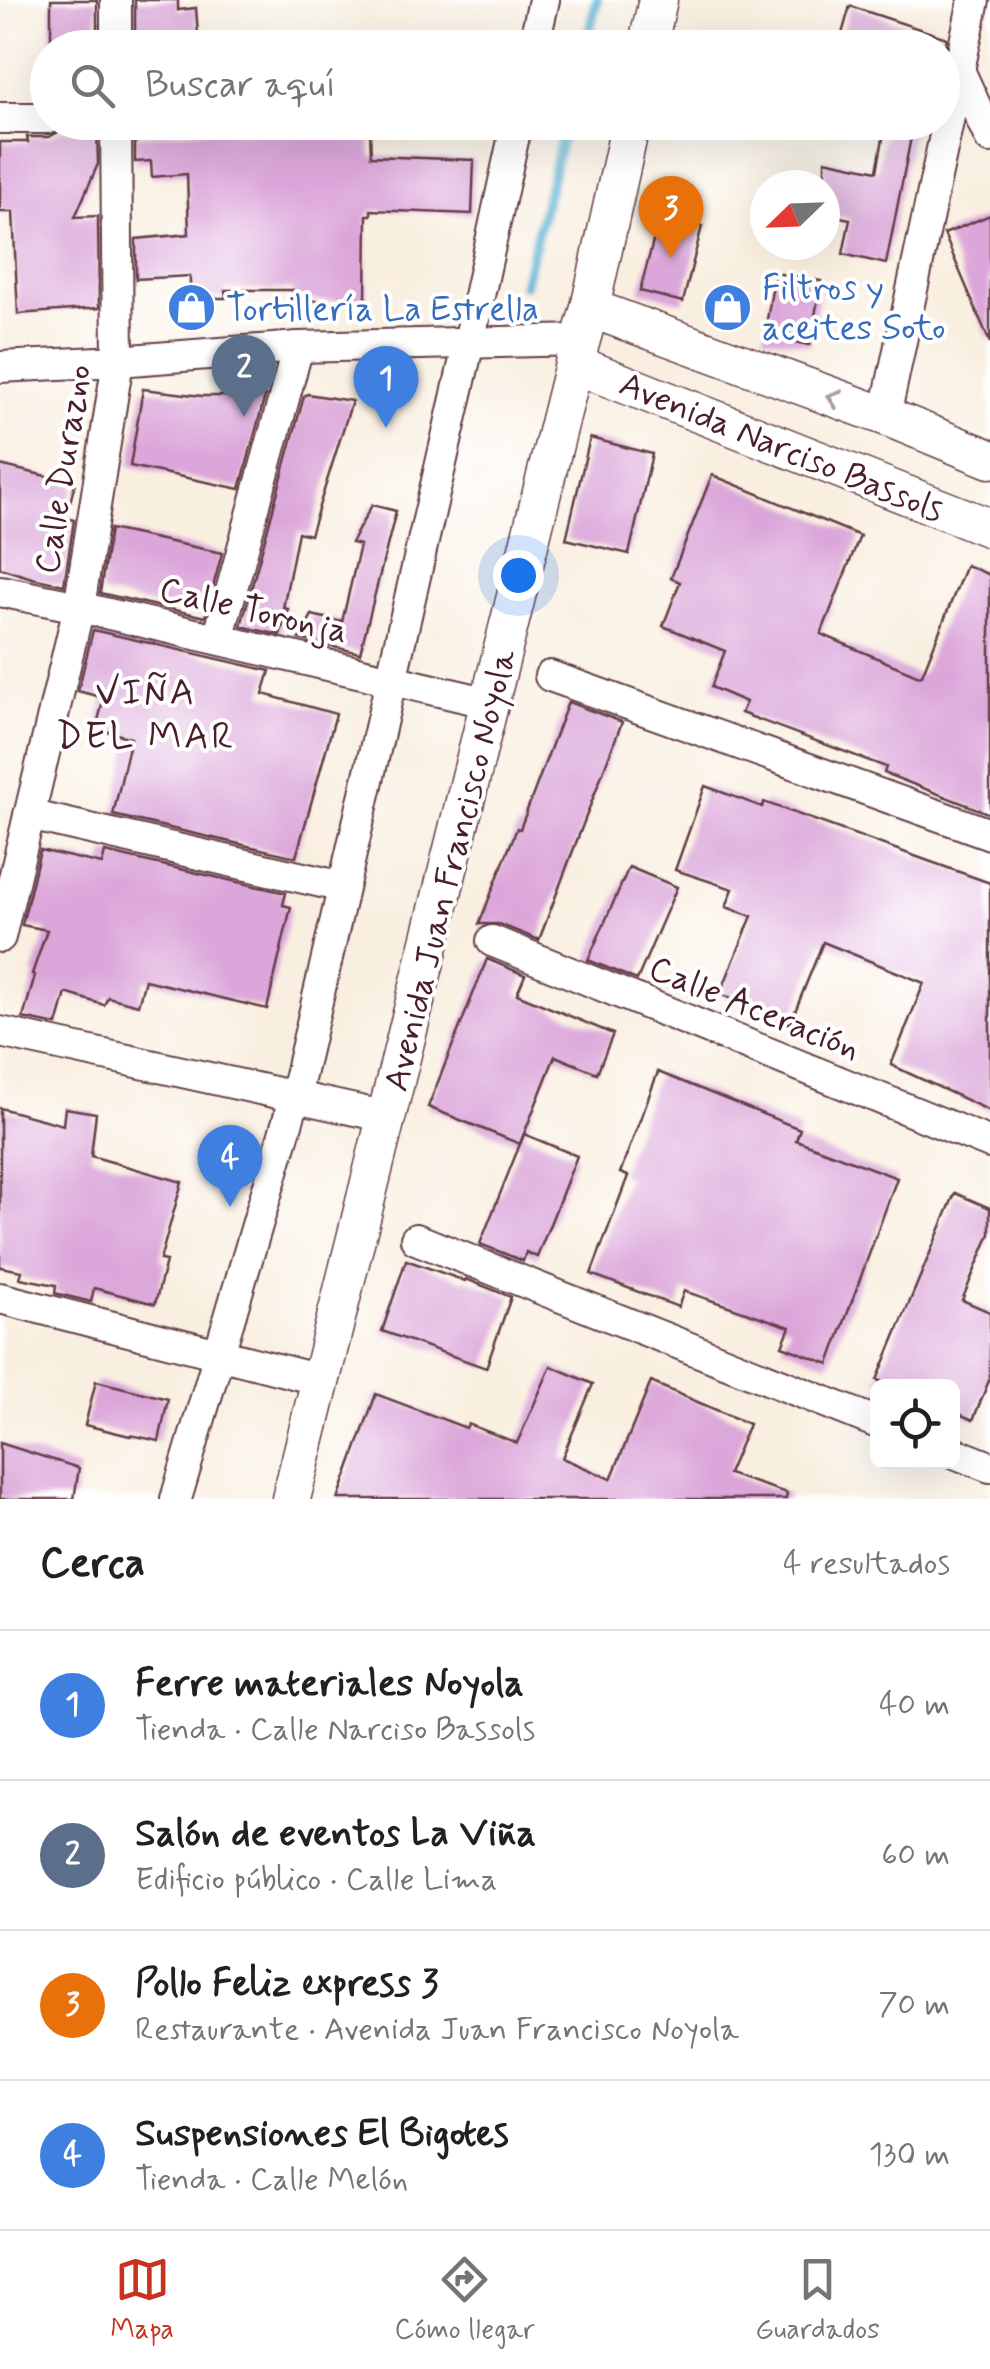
<!DOCTYPE html>
<html lang="es">
<meta charset="utf-8">
<style>
body{margin:0;font-family:Mynerve,sans-serif;background:#f6f6f6;color:#202124}
.controls{position:absolute;right:30px;bottom:30px;display:grid;overflow:hidden;border-radius:15px;box-shadow:0 10px 40px #0002}
.controls button{width:90px;height:90px;display:grid;place-items:center;padding:0;border:0;border-bottom:2px solid #e0e0e0;background:#fff;color:#202124;font:50px sans-serif}
.compass{position:absolute;left:750px;top:170px;width:90px;height:90px;border-radius:50%;background:#fff;box-shadow:0 10px 40px #0002;rotate:247deg}
.you{position:absolute;left:518px;top:575px;width:35px;height:35px;margin:-25px;border:8px solid #fff;border-radius:50%;background:#1a73e8;box-shadow:0 0 0 15px #1a73e833}
.badge{display:grid;place-items:center;width:65px;height:65px;border-radius:50%;background:#c8321e;color:#fff;font-size:32px;font-weight:700}
.pin{position:absolute;translate:-50% -82px;filter:drop-shadow(0 2px 5px #0008)}
.pin::after{content:'';position:absolute;top:52px;width:35px;height:30px;background:inherit;clip-path:polygon(0 0,100% 0,50% 100%)}
.list{margin:0;padding:0;list-style:none}
h2{display:flex;justify-content:space-between;align-items:center;height:130px;margin:0;padding:0 40px;font-size:42px}
h2 small{font-size:32px;font-weight:400;color:#757577}
.list li{display:grid;grid-template-columns:65px 1fr auto;gap:30px;align-items:center;box-sizing:border-box;height:150px;padding:0 40px;border-top:2px solid #e0e0e0}
.list b{display:block;font-size:38px;white-space:nowrap}
.list p{margin:0;font-size:32px;white-space:nowrap;color:#757577}
.list em{font-size:32px;font-style:normal;color:#757577}
.icon{flex:none;width:55px;height:55px;fill:none;stroke:currentColor;stroke-width:2;stroke-linecap:round;stroke-linejoin:round}
.map{position:relative;flex:none;width:990px;height:1499px;overflow:hidden}
.search{position:absolute;background:#fff;box-shadow:0 10px 40px #0002;left:30px;right:30px;top:30px;height:110px;display:flex;align-items:center;gap:25px;box-sizing:border-box;padding:0 35px;border-radius:55px;color:#757577;font-size:38px}
.sheet{height:730px;background:#fff}
nav{display:flex;justify-content:space-around;align-items:center;box-sizing:border-box;height:140px;border-top:2px solid #e0e0e0;background:#fff;font-size:28px;color:#757577}
nav a{display:grid;justify-items:center;gap:5px}
nav .on{color:#c8321e}
.map>svg:first-child{display:block}
.lines{fill:none;stroke-linecap:round;stroke-linejoin:round}
.stream{stroke:#54b1d2;stroke-width:10}
.building{fill:#dba6d9}
.minor-casing{stroke:#643e46;stroke-width:34}
.tertiary-casing{stroke:#643e46;stroke-width:41}
.minor{stroke:#fff;stroke-width:30}
.tertiary{stroke:#fff;stroke-width:38}
.oneway{stroke:#ae9aa0}
.labels{text-anchor:middle;stroke-width:8;stroke-linejoin:round;paint-order:stroke}
.shop-label{font-size:35px;fill:#366cbe;stroke:#fff;text-anchor:start}
.street-label{font-size:35px;fill:#4a1f2b;stroke:#fff}
.neighbourhood-label{font-size:38px;letter-spacing:2.5px;fill:#4a1f2b;stroke:#fff}
</style>
<div class="map">
<svg width="990" height="1499" viewBox="0 0 990 1499">
<rect width="100%" height="100%" fill="#fff"/>
<filter id="ink" filterUnits="userSpaceOnUse"><feTurbulence type="fractalNoise" baseFrequency=".01" numOctaves="2"/><feDisplacementMap in="SourceGraphic" scale="20" xChannelSelector="R" yChannelSelector="G"/><feConvolveMatrix kernelMatrix="1 2 1 2 8 2 1 2 1" color-interpolation-filters="sRGB"/></filter>
<filter id="wash" filterUnits="userSpaceOnUse"><feTurbulence type="fractalNoise" baseFrequency=".0048" numOctaves="4" result="noise"/><feDisplacementMap in="SourceGraphic" scale="40" xChannelSelector="R" yChannelSelector="G"/><feGaussianBlur stdDeviation="2.25" result="paint"/><feColorMatrix in="noise" values="0 0 0 0 0 0 0 0 0 0 0 0 0 0 0 0 0 1.4 0 .05"/><feComposite in="paint" operator="in"/></filter>
<g filter="url(#wash)">
<rect width="100%" height="100%" fill="#f9efe0"/>
<g class="lines">
<g class="stream">
<polyline points="585,48 597,0"/>
<polyline points="524,285 566,122"/>
</g>
</g>
<g id="blocks">
<g class="building">
<rect x="51" y="0" width="46" height="48"/>
<polygon points="135,0 178,0 178,10 196,8 199,48 135,48"/>
<polygon points="850,6 947,38 945,48 838,48"/>
<polygon points="886,122 914,122 886,264 843,254 850,219 825,214 825,160 877,171"/>
<polygon points="230,128 231,131 370,129 371,156 474,160 472,214 371,210 371,215 367,215 366,302 293,300 293,290 225,290 226,298 190,298 190,276 136,279 136,239 189,234 187,174 152,177 151,161 135,162 135,136"/>
<polygon points="97,129 98,164 75,217 98,216 99,308 18,314 13,212 0,212 0,142 28,142 27,137 49,137 62,130"/>
<polygon points="660,215 702,226 683,302 640,291"/>
<polygon points="990,215 990,343 944,234"/>
<polygon points="775,273 821,281 810,345 764,337"/>
<polygon points="143,389 202,396 265,396 240,489 130,466"/>
<polygon points="307,394 352,401 310,535 298,532 283,608 288,609 280,635 241,626 304,396"/>
<polygon points="590,438 652,454 629,554 566,539"/>
<polygon points="0,465 75,483 66,518 74,520 64,585 32,578 0,568"/>
<polygon points="712,475 860,536 821,634 919,676 922,675 966,565 990,575 990,814 884,773 886,767 741,713 746,702 711,687 725,651 663,626 680,582 671,578"/>
<polygon points="372,505 396,511 360,653 299,639 312,615 342,622 360,545 351,543"/>
<polygon points="110,529 222,553 205,617 100,593"/>
<polygon points="93,630 270,671 263,694 336,714 296,857 113,815 131,738 96,728 104,698 78,691"/>
<polygon points="568,702 622,722 539,940 499,924 479,924 517,828 520,829"/>
<polygon points="705,786 762,807 764,802 990,883 990,1111 891,1065 924,983 823,942 790,1024 720,994 752,916 726,907 733,889 675,870"/>
<polygon points="40,850 102,864 105,852 286,893 283,905 291,907 267,1009 145,980 138,1005 108,997 104,1005 66,993 57,1025 23,1018 35,975 32,974 47,930 22,925"/>
<polygon points="629,867 677,887 637,980 588,960"/>
<polygon points="487,959 525,975 517,994 613,1034 597,1073 555,1056 520,1144 428,1107"/>
<polygon points="658,1072 800,1129 796,1140 897,1178 829,1364 782,1346 790,1327 684,1291 678,1307 591,1274 628,1176 620,1173"/>
<polygon points="0,1108 63,1125 65,1108 96,1113 91,1156 182,1182 160,1260 166,1261 155,1304 94,1288 91,1302 55,1293 56,1285 20,1278 22,1271 0,1267"/>
<polygon points="524,1134 577,1156 537,1257 526,1252 523,1261 480,1244"/>
<polygon points="955,1193 990,1208 990,1234 962,1300 990,1312 990,1378 973,1420 952,1411 952,1386 893,1386 877,1380"/>
<polygon points="406,1260 465,1281 466,1279 511,1297 486,1368 382,1331"/>
<polygon points="551,1366 593,1384 562,1458 611,1479 651,1382 749,1424 728,1474 787,1493 786,1499 338,1499 376,1394 466,1428 468,1424 517,1443"/>
<polygon points="96,1381 168,1399 159,1441 131,1435 130,1436 85,1425"/>
<polygon points="0,1443 79,1468 74,1499 0,1499"/>
</g>
</g>
</g>
<g filter="url(#ink)">
<use href="#blocks" fill-opacity="0" stroke="#643e46" stroke-width="2.5"/>
<g class="lines">
<defs>
<g id="minor">
<polyline points="116,0 116,48"/>
<polyline points="533,48 544,0"/>
<polyline points="959,70 990,138"/>
<polyline points="0,118 48,118"/>
<polyline points="0,367 118,361 298,347 581,340"/>
<polyline points="885,416 974,0"/>
<polyline points="0,591 79,607 490,703"/>
<polyline points="218,639 298,347"/>
<polyline points="550,676 990,834"/>
<polyline points="29,815 343,887"/>
<polyline points="0,937 79,607 118,361 116,122"/>
<polyline points="492,941 990,1143"/>
<polyline points="0,1032 387,1117"/>
<polyline points="416,1239 878,1423"/>
<polyline points="0,1298 320,1380"/>
<polyline points="952,1452 990,1467"/>
<polyline points="176,1499 295,1097 469,342 517,122"/>
</g>
<g id="tertiary">
<polyline points="647,48 658,0"/>
<polyline points="590,308 885,416 990,459"/>
<polyline points="574,364 990,528"/>
<polyline points="291,1499 574,364 590,308 631,122"/>
</g>
</defs>
<use href="#minor" class="minor-casing"/>
<use href="#tertiary" class="tertiary-casing"/>
<use href="#minor" class="minor"/>
<use href="#tertiary" class="tertiary"/>
</g>
<defs><path id="oneway-chevron" d="M-2-3.5L2.5 0L-2 3.5" fill="none" stroke-width="1.6" stroke-linecap="round" stroke-linejoin="round" transform="scale(2.5)"/></defs>
<use class="oneway" href="#oneway-chevron" transform="translate(834 398) rotate(-160)"/>
</g>
<defs>
<symbol id="shop-disc" viewBox="-11 -11 22 22"><circle r="9.5" fill="#3f7fe0" stroke="#fff"/><path d="M-5-2.5h2.3a2.7 3.5 0 0 1 5.4 0H5L5.5 6h-11ZM-1.5-2.5h3a1.5 2.3 0 0 0-3 0Z" fill="#fff"/></symbol>
</defs>
<g fill-rule="evenodd">
<use href="#shop-disc" x="700" y="280" width="55" height="55"/>
<use href="#shop-disc" x="164" y="280" width="55" height="55"/>
</g>
<g class="labels">
<g class="shop-label">
<text x="762" y="299">Filtros y<tspan x="762" dy="40">aceites Soto</tspan></text>
<text x="226" y="320">Tortillería La Estrella</text>
</g>
<g class="street-label">
<text transform="translate(782 446) rotate(22)" y="12">Avenida Narciso Bassols</text>
<text transform="translate(62 469) rotate(-81)" y="12">Calle Durazno</text>
<text transform="translate(254 609) rotate(13)" y="12">Calle Toronja</text>
<text transform="translate(449 870) rotate(-76)" y="12">Avenida Juan Francisco Noyola</text>
<text transform="translate(755 1007) rotate(22)" y="12">Calle Aceración</text>
</g>
<g class="neighbourhood-label">
<text x="146" y="704">VIÑA<tspan x="146" dy="44">DEL MAR</tspan></text>
</g>
</g>
</svg>
<div class="controls">
<button><svg class="icon" aria-label="locate" viewBox="0 0 24 24"><circle cx="12" cy="12" r="6"/><path d="M12 2v4M12 18v4M2 12h4M18 12h4"/></svg></button>
</div>
<svg class="compass" viewBox="-18 -18 36 36"><path d="M0-13l5 13h-10z" fill="#e53935"/><path d="M0 13l5-13h-10z" fill="#757577"/></svg>
<div class="you"></div>
<div class="pin badge" style="left:386px;top:428px;background:#3f7fe0">1</div>
<div class="pin badge" style="left:244px;top:417px;background:#5c6f8a">2</div>
<div class="pin badge" style="left:671px;top:258px;background:#e8710a">3</div>
<div class="pin badge" style="left:230px;top:1207px;background:#3f7fe0">4</div>
<div class="search"><svg class="icon" aria-label="search" viewBox="0 0 24 24"><circle cx="10" cy="10" r="6"/><path d="M15 15l6 6"/></svg>Buscar aquí</div>
</div>
<section class="sheet">
<h2>Cerca<small>4 resultados</small></h2>
<ul class="list">
<li><span class="badge" style="background:#3f7fe0">1</span><div><b>Ferre materiales Noyola</b><p>Tienda · Calle Narciso Bassols</p></div><em>40 m</em></li>
<li><span class="badge" style="background:#5c6f8a">2</span><div><b>Salón de eventos La Viña</b><p>Edificio público · Calle Lima</p></div><em>60 m</em></li>
<li><span class="badge" style="background:#e8710a">3</span><div><b>Pollo Feliz express 3</b><p>Restaurante · Avenida Juan Francisco Noyola</p></div><em>70 m</em></li>
<li><span class="badge" style="background:#3f7fe0">4</span><div><b>Suspensiones El Bigotes</b><p>Tienda · Calle Melón</p></div><em>130 m</em></li>
</ul>
</section>
<nav>
<a class="on"><svg class="icon" aria-label="map" viewBox="0 0 24 24"><path d="M3 6l6-2 6 2 6-2v14l-6 2-6-2-6 2zM9 4v14M15 6v14"/></svg>Mapa</a>
<a><svg class="icon" aria-label="directions" viewBox="0 0 24 24"><path d="M12 3l9 9-9 9-9-9zM9 14v-3h6M13 9l2 2-2 2"/></svg>Cómo llegar</a>
<a><svg class="icon" aria-label="saved" viewBox="0 0 24 24"><path d="M7 4h10v16l-5-4-5 4z"/></svg>Guardados</a>
</nav>
